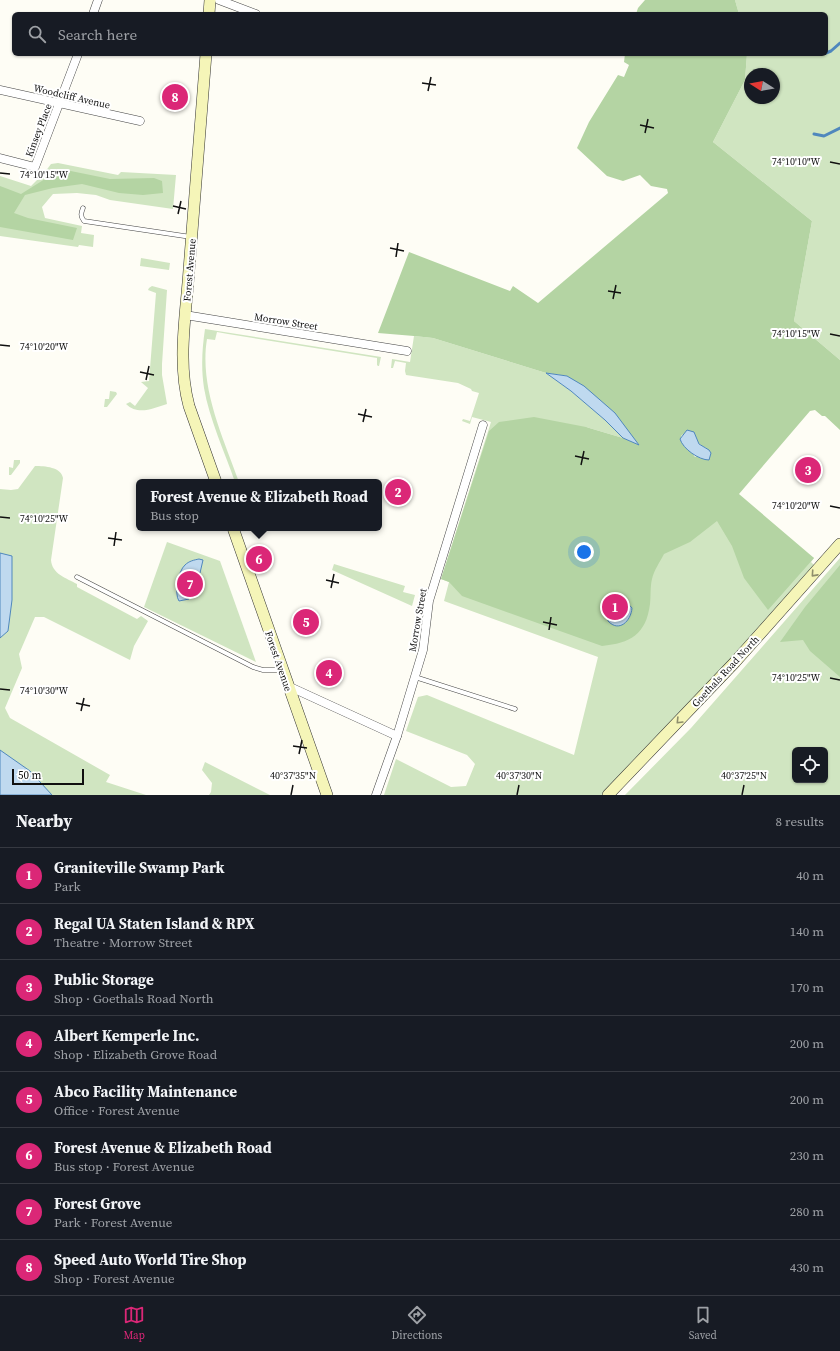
<!DOCTYPE html>
<meta charset="utf-8">
<style>
body{margin:0;font-family:"Source Serif 4",serif;background:#242831;color:#f1f3f6}
.controls{position:absolute;right:12px;bottom:12px;display:grid;overflow:hidden;border-radius:6px;box-shadow:0 1px 3px #0004}
.controls button{width:36px;height:36px;display:grid;place-items:center;padding:0;border:0;border-bottom:1px solid #363941;background:#171b24;color:#f1f3f6;font:20px sans-serif}
.compass{position:absolute;left:744px;top:68px;width:36px;height:36px;border-radius:50%;background:#171b24;box-shadow:0 1px 3px #0004;rotate:281deg}
.scale{position:absolute;left:12px;bottom:10px;width:72px;box-sizing:border-box;padding-left:4px;border:2px solid #101010;border-top:0;font-size:11px;line-height:14px;white-space:nowrap;color:#101010;-webkit-text-stroke:3px #fff;paint-order:stroke}
.you{position:absolute;left:584px;top:552px;width:14px;height:14px;margin:-10px;border:3px solid #fff;border-radius:50%;background:#1a73e8;box-shadow:0 0 0 6px #1a73e833}
.badge{display:grid;place-items:center;width:26px;height:26px;border-radius:50%;background:#db2777;color:#fff;font-size:13px;font-weight:700}
.pin{position:absolute;translate:-50% -50%;border:2px solid #fff;box-shadow:0 1px 4px #0006}
.popup{position:absolute;left:136px;top:479px;width:246px;height:52px;box-sizing:border-box;display:grid;place-content:center;border-radius:6px;background:#171b24;filter:drop-shadow(0 1px 3px #0005);font-size:13px;white-space:nowrap;color:#9ea1a6}
.popup b{font-size:15px;color:#f1f3f6}
.popup::after{content:'';position:absolute;left:50%;top:100%;margin-left:-8px;border:8px solid transparent;border-top-color:#171b24}
.list{margin:0;padding:0;list-style:none}
h2{display:flex;justify-content:space-between;align-items:center;height:52px;margin:0;padding:0 16px;font-size:17px}
h2 small{font-size:13px;font-weight:400;color:#9ea1a6}
.list li{display:grid;grid-template-columns:26px 1fr auto;gap:12px;align-items:center;box-sizing:border-box;height:56px;padding:0 16px;border-top:1px solid #363941}
.list b{display:block;font-size:15px;white-space:nowrap}
.list p{margin:0;font-size:13px;white-space:nowrap;color:#9ea1a6}
.list em{font-size:13px;font-style:normal;color:#9ea1a6}
.icon{flex:none;width:22px;height:22px;fill:none;stroke:currentColor;stroke-width:2;stroke-linecap:round;stroke-linejoin:round}
.map{position:relative;flex:none;width:840px;height:795px;overflow:hidden}
.search{position:absolute;background:#171b24;box-shadow:0 1px 3px #0004;left:12px;right:12px;top:12px;height:44px;display:flex;align-items:center;gap:10px;box-sizing:border-box;padding:0 14px;border-radius:6px;color:#9ea1a6;font-size:15px}
.sheet{height:500px;background:#171b24}
nav{display:flex;justify-content:space-around;align-items:center;box-sizing:border-box;height:56px;border-top:1px solid #363941;background:#171b24;font-size:11px;color:#9ea1a6}
nav a{display:grid;justify-items:center;gap:2px}
nav .on{color:#db2777}
.map>svg:first-child{display:block}
.green{fill:#d0e5c1;fill-rule:evenodd}
.forest{fill:#b4d4a3;fill-rule:evenodd}
.water{fill:#bfd9ef;stroke:#4f87bd}
.lines{fill:none;stroke-linecap:round;stroke-linejoin:round}
.stream{stroke:#4f87bd;stroke-width:3}
.service-casing{stroke:#434343;stroke-width:5}
.minor-casing{stroke:#434343;stroke-width:9}
.secondary-casing{stroke:#323232;stroke-width:12}
.service{stroke:#fff;stroke-width:4}
.minor{stroke:#fff;stroke-width:8}
.secondary{stroke:#f5f5b8;stroke-width:11}
.oneway{stroke:#8e8e6c}
.ticks{fill:none;stroke:#101010;stroke-width:1.5}
.labels{text-anchor:middle;stroke-width:4;stroke-linejoin:round;paint-order:stroke}
.street-label{font-size:10px;fill:#101010;stroke:#fff}
.ticks-label{font-size:10px;text-anchor:middle;fill:#101010;stroke:#fff;stroke-width:4;stroke-linejoin:round;paint-order:stroke}
</style>
<div class="map">
<svg width="840" height="795" viewBox="0 0 840 795">
<rect width="100%" height="100%" fill="#fefdf5"/>
<g class="green">
<path d="M 735,0 L 840,0 L 840,360 L 794,321 L 812,221 L 713,142 L 745,80 L 747,54 L 826,54 L 826,14 L 739,14 ZM 750,74 L 774,74 L 774,98 L 750,98 Z"/>
<polygon points="58,163 118,175 121,172 176,175 173,209 110,200 96,195 77,193 53,194 42,207 45,218 82,226 81,233 94,235 93,247 79,245 78,247 0,236 0,176 31,186 45,172 51,164"/>
<polygon points="141,258 170,263 169,270 140,266"/>
<path d="M 152,286 L 167,290 L 162,364 L 162,375 L 167,404 C 154,408 138,416 126,404 L 130,402 L 135,406 L 148,388 L 141,382 L 149,381 L 156,293 L 148,290 L 149,288 Z"/>
<path d="M 205,329 L 381,357 L 379,366 L 378,366 L 377,365 L 377,358 L 228,334 L 217,332 L 215,340 L 207,339 C 199,387 223,437 239,482 L 235,482 C 225,453 209,418 204,388 C 201,368 202,349 205,329 Z"/>
<polygon points="414,336 433,338 546,373 571,391 605,420 623,438 586,427 814,558 811,562 815,566 714,678 602,795 384,795 396,759 451,787 466,786 475,764 467,755 406,731 418,697 427,695 574,755 598,657 444,601 449,582 441,579 491,422 472,417 470,424 462,421 463,419 470,421 479,393 472,391 471,389 458,383 406,375 405,371 406,363 395,361 393,368 391,368 392,359 410,362"/>
<polygon points="110,391 116,392 117,394 107,407 104,407 105,399 109,399"/>
<polygon points="14,460 20,460 20,463 11,475 9,475 9,467 13,468"/>
<path d="M 35,466 C 45,466 61,467 63,478 L 51,560 C 52,574 66,578 77,584 L 77,587 L 137,619 L 141,616 L 148,621 L 134,646 L 130,660 L 44,617 L 35,617 L 19,654 L 22,668 L 5,708 L 10,718 L 110,775 L 106,782 L 146,795 L 0,795 L 0,489 L 11,490 L 18,489 Z"/>
<polygon points="167,542 220,561 256,662 144,607"/>
<path d="M 840,558 L 840,795 L 625,795 L 691,728 ZM 795,750 L 825,750 L 825,780 L 795,780 Z"/>
<polygon points="334,564 405,586 403,592 415,595 412,606 332,570"/>
<polygon points="205,762 270,795 209,795 211,792 212,783 202,770"/>
</g>
<g class="forest">
<polygon points="645,0 735,0 739,14 636,14 638,8"/>
<path d="M 625,54 L 747,54 L 745,80 L 713,142 L 812,221 L 794,321 L 840,360 L 840,430 L 825,416 L 822,416 L 815,410 L 810,411 L 739,494 L 814,558 L 768,610 L 744,578 L 732,546 L 717,521 L 690,542 L 664,554 C 660,562 654,570 652,579 C 650,587 651,596 650,604 C 646,635 630,643 602,646 L 462,596 L 449,582 L 441,579 L 489,431 L 499,422 L 534,417 L 586,427 L 623,438 L 638,444 L 567,376 L 546,373 L 433,338 L 414,336 L 378,333 L 409,252 L 510,291 L 513,286 L 538,303 L 668,193 L 667,189 L 651,186 L 640,175 L 623,181 L 607,176 L 577,148 L 589,122 L 618,75 L 624,77 L 629,65 L 624,62 ZM 686,432 L 702,446 L 706,448 L 695,457 L 681,436 Z"/>
<polygon points="61,169 110,179 154,178 162,181 163,193 143,195 119,193 82,184 53,188 25,195 14,213 28,218 77,228 73,240 0,227 0,186 21,194"/>
<polygon points="840,565 840,677 810,651 803,640 780,642 805,607"/>
</g>
<g class="water">
<polygon points="546,373 567,376 584,386 615,413 639,445 623,438 605,420 571,391"/>
<path d="M 687,430 L 694,432 L 699,444 L 709,450 L 711,453 L 709,460 C 699,460 683,449 680,439 Z"/>
<polygon points="0,553 12,556 12,600 8,631 0,638"/>
<path d="M 199,559 L 203,560 L 200,573 L 193,580 C 192,588 194,592 189,599 L 179,601 C 174,594 178,571 185,565 C 189,561 194,560 199,559 Z"/>
<path d="M 618,602 C 625,602 628,603 632,608 C 631,621 619,633 608,621 C 608,613 612,606 618,602 Z"/>
<polygon points="0,750 30,771 52,795 0,795"/>
</g>
<g class="lines">
<g class="stream">
<polyline points="826,53 831,51 840,43"/>
<polyline points="814,134 824,136 840,128"/>
</g>
<defs>
<g id="service">
<path d="M 83,208 C 81,213 80,216 84,221 L 191,237"/>
<polyline points="77,577 253,667 263,670 282,670"/>
<polyline points="415,677 515,709"/>
</g>
<g id="minor">
<polyline points="219,0 256,14"/>
<polyline points="93,14 98,0"/>
<polyline points="0,90 140,121"/>
<polyline points="0,158 35,167 78,54"/>
<polyline points="185,315 407,351"/>
<polyline points="288,686 397,736"/>
<polyline points="376,795 397,736 423,650 429,601 483,425"/>
</g>
<g id="secondary">
<polyline points="209,14 210,0"/>
<path d="M 206,54 C 200,126 194,198 189,270 C 186,315 177,362 189,406 L 216,482"/>
<polyline points="233,528 327,795"/>
<polyline points="608,795 735,662 840,544"/>
</g>
</defs>
<use href="#service" class="service-casing"/>
<use href="#minor" class="minor-casing"/>
<use href="#secondary" class="secondary-casing"/>
<use href="#service" class="service"/>
<use href="#minor" class="minor"/>
<use href="#secondary" class="secondary"/>
</g>
<defs><path id="oneway-chevron" d="M-2-3.5L2.5 0L-2 3.5" fill="none" stroke-width="1.6" stroke-linecap="round" stroke-linejoin="round"/></defs>
<g class="oneway">
<use href="#oneway-chevron" transform="translate(814 574) rotate(132)"/>
<use href="#oneway-chevron" transform="translate(679 721) rotate(134)"/>
</g>
<path class="ticks" d="M 422,83 L 436,85M 428,91 L 431,77M 640,125 L 654,128M 645,133 L 648,119M 830,162 L 840,164M 0,173 L 10,174M 173,206 L 186,209M 178,214 L 181,201M 390,248 L 404,251M 396,257 L 398,243M 608,291 L 621,293M 613,299 L 616,285M 830,334 L 840,336M 0,345 L 10,346M 140,372 L 154,375M 146,380 L 149,366M 358,414 L 372,417M 363,422 L 366,409M 575,456 L 589,459M 581,465 L 584,451M 830,506 L 840,508M 0,517 L 10,518M 108,538 L 122,540M 114,546 L 116,532M 326,580 L 339,583M 331,588 L 334,574M 543,622 L 557,625M 549,630 L 551,617M 830,678 L 840,680M 0,689 L 10,690M 76,703 L 90,706M 81,711 L 84,698M 293,746 L 307,748M 299,754 L 302,740M 291,795 L 293,785M 517,795 L 519,785M 742,795 L 744,785"/>
<g class="labels">
<g class="street-label">
<text transform="translate(72 96) rotate(13)" y="4">Woodcliff Avenue</text>
<text transform="translate(38 130) rotate(-69)" y="4">Kinsey Place</text>
<text transform="translate(189 270) rotate(-85)" y="4">Forest Avenue</text>
<text transform="translate(286 321) rotate(9)" y="4">Morrow Street</text>
<text transform="translate(417 620) rotate(-80)" y="4">Morrow Street</text>
<text transform="translate(279 661) rotate(71)" y="4">Forest Avenue</text>
<text transform="translate(725 671) rotate(-47)" y="4">Goethals Road North</text>
</g>
</g>
<g class="ticks-label">
<text x="796" y="165">74°10'10"W</text>
<text x="44" y="178">74°10'15"W</text>
<text x="796" y="337">74°10'15"W</text>
<text x="44" y="350">74°10'20"W</text>
<text x="796" y="509">74°10'20"W</text>
<text x="44" y="522">74°10'25"W</text>
<text x="796" y="681">74°10'25"W</text>
<text x="44" y="694">74°10'30"W</text>
<text x="293" y="779">40°37'35"N</text>
<text x="519" y="779">40°37'30"N</text>
<text x="744" y="779">40°37'25"N</text>
</g>
</svg>
<div class="controls">
<button><svg class="icon" aria-label="locate" viewBox="0 0 24 24"><circle cx="12" cy="12" r="6"/><path d="M12 2v4M12 18v4M2 12h4M18 12h4"/></svg></button>
</div>
<svg class="compass" viewBox="-18 -18 36 36"><path d="M0-13l5 13h-10z" fill="#e53935"/><path d="M0 13l5-13h-10z" fill="#9ea1a6"/></svg>
<div class="scale">50 m</div>
<div class="you"></div>
<div class="pin badge" style="left:615px;top:607px">1</div>
<div class="pin badge" style="left:398px;top:492px">2</div>
<div class="pin badge" style="left:808px;top:470px">3</div>
<div class="pin badge" style="left:329px;top:673px">4</div>
<div class="pin badge" style="left:306px;top:622px">5</div>
<div class="pin badge" style="left:259px;top:559px">6</div>
<div class="popup"><b>Forest Avenue &amp; Elizabeth Road</b>Bus stop</div>
<div class="pin badge" style="left:190px;top:584px">7</div>
<div class="pin badge" style="left:175px;top:97px">8</div>
<div class="search"><svg class="icon" aria-label="search" viewBox="0 0 24 24"><circle cx="10" cy="10" r="6"/><path d="M15 15l6 6"/></svg>Search here</div>
</div>
<section class="sheet">
<h2>Nearby<small>8 results</small></h2>
<ul class="list">
<li><span class="badge">1</span><div><b>Graniteville Swamp Park</b><p>Park</p></div><em>40 m</em></li>
<li><span class="badge">2</span><div><b>Regal UA Staten Island &amp; RPX</b><p>Theatre · Morrow Street</p></div><em>140 m</em></li>
<li><span class="badge">3</span><div><b>Public Storage</b><p>Shop · Goethals Road North</p></div><em>170 m</em></li>
<li><span class="badge">4</span><div><b>Albert Kemperle Inc.</b><p>Shop · Elizabeth Grove Road</p></div><em>200 m</em></li>
<li><span class="badge">5</span><div><b>Abco Facility Maintenance</b><p>Office · Forest Avenue</p></div><em>200 m</em></li>
<li><span class="badge">6</span><div><b>Forest Avenue &amp; Elizabeth Road</b><p>Bus stop · Forest Avenue</p></div><em>230 m</em></li>
<li><span class="badge">7</span><div><b>Forest Grove</b><p>Park · Forest Avenue</p></div><em>280 m</em></li>
<li><span class="badge">8</span><div><b>Speed Auto World Tire Shop</b><p>Shop · Forest Avenue</p></div><em>430 m</em></li>
</ul>
</section>
<nav>
<a class="on"><svg class="icon" aria-label="map" viewBox="0 0 24 24"><path d="M3 6l6-2 6 2 6-2v14l-6 2-6-2-6 2zM9 4v14M15 6v14"/></svg>Map</a>
<a><svg class="icon" aria-label="directions" viewBox="0 0 24 24"><path d="M12 3l9 9-9 9-9-9zM9 14v-3h6M13 9l2 2-2 2"/></svg>Directions</a>
<a><svg class="icon" aria-label="saved" viewBox="0 0 24 24"><path d="M7 4h10v16l-5-4-5 4z"/></svg>Saved</a>
</nav>
